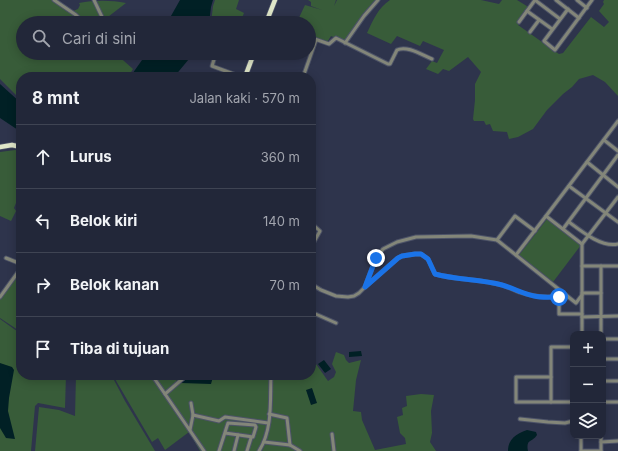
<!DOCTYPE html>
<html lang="id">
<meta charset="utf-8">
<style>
body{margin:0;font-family:Inter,sans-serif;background:#2e3344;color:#f1f3f6}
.controls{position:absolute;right:12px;bottom:12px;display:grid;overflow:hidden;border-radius:8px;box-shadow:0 2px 10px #0003}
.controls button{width:36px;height:36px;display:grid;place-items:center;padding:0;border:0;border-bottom:1px solid #3f4453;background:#222739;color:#f1f3f6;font:20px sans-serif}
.stop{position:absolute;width:12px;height:12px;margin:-9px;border:3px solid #1a73e8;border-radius:50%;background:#fff}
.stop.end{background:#1a73e8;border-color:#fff;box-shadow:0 1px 4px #0008}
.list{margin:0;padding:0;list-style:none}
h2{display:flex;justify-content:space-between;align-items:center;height:52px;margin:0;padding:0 16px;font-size:17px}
h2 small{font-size:13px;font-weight:400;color:#a2a5ae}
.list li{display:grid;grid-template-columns:26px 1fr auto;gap:12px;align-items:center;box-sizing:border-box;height:64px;padding:0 16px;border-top:1px solid #3f4453}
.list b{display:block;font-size:15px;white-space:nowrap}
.list em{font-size:13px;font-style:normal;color:#a2a5ae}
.icon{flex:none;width:22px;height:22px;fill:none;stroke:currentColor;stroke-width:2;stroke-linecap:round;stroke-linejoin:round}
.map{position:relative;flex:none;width:618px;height:451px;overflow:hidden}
.search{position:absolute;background:#222739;box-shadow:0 2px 10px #0003;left:16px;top:16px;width:300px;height:44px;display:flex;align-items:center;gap:10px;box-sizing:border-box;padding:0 14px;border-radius:22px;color:#a2a5ae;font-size:15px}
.panel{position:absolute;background:#222739;box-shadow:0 2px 10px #0003;left:16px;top:72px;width:300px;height:308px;border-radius:16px}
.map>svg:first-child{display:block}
.green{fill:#385c39}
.water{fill:#012025}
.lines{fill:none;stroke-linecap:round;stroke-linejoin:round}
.minor-casing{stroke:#4d5368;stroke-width:5}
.trunk-casing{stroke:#4d5368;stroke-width:6}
.minor{stroke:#838679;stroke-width:3}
.trunk{stroke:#dfe6c8;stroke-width:4.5}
.route{stroke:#1a73e8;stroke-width:5}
</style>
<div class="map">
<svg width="618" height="451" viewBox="0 0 618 451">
<rect width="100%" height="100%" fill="#2e344c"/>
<g class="green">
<path d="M 0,0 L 56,0 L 73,11 L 78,9 L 80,5 L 79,3 C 94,0 111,0 126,3 L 104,20 L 96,23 L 23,23 L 23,53 L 115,53 L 133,69 L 128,77 L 21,77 L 21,100 L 0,79 Z"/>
<polygon points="215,0 239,0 236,9 244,13 240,23 211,23 213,6"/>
<polygon points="308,0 336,0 334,6 337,0 375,0 362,15 344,42 331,36 326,44 309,36 309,23 287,23 290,20 297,22 305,5 322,10 311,6 311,2"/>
<path d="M 390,0 L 481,0 L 499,4 L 502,0 L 517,0 L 530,8 L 518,25 L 559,54 L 563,53 L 591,17 L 604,27 L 609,22 L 599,11 L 604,4 L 603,2 L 604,0 L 618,0 L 618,96 L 605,82 L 593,75 L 579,79 L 572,87 L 563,94 L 547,110 L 533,129 L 518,137 L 509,139 L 507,132 L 493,131 L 490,124 L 486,125 L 484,121 L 474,121 L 473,119 L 475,100 L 475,84 L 481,72 L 468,57 L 449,71 L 443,69 L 438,74 L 426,69 L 432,61 L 437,63 L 444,50 L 423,41 L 420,46 L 397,36 L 391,44 L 367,33 C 373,20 378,8 390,0 Z"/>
<polygon points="15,150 21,151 21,190 14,208 16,211 11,221 0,216 0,152"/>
<polygon points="547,219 581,245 553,282 519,255"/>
<polygon points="21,272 21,332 0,318 0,299"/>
<polygon points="0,319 21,334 21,375 66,375 65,408 38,403 35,406 31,451 0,451"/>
<path d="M 311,349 L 316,352 L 316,364 L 328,381 L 334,377 L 336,372 L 332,364 L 336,352 L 344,355 L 346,360 L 349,363 L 361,360 L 356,380 L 353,411 L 361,412 L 362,420 L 375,450 L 406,444 L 405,438 L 400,433 L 397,417 L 403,415 L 402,408 L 407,406 L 406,396 L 421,394 L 434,395 L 431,411 L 432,433 L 430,442 L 436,451 L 262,451 C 269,439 272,412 273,398 C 273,390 272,382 272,375 L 311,375 Z"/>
<polygon points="76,375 114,380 125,401 155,451 35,451 39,407 59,410 75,416"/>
<path d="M 86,375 L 270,375 C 270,401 270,428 257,451 L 200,451 L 189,432 L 165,450 L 158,438 L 152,442 L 115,379 Z"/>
</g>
<g class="water">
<polygon points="180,0 213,0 211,7 209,23 167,23"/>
<polygon points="147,53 194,53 174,77 130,77"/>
<polygon points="0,84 21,103 21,132 0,118"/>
<polygon points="361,351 362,356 349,357 349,352"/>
<polygon points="324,360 331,369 325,373 318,364"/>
<polygon points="0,363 12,367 14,370 9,398 8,411 15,439 6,438 0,428"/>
<polygon points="174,375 180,375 183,377 213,377 211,384 181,383 177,381"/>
<polygon points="312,388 317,403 311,405 306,390"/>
<path d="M 527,430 L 536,432 L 537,435 C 532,443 526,438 528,451 L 508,451 C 508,439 516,434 527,430 Z"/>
</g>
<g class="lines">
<defs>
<g id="minor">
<polyline points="54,0 76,15 84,23"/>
<polyline points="94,0 103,19 103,21 99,23"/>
<polyline points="535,0 560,19"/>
<polyline points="556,0 579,18"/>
<polyline points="577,0 587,8"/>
<polyline points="568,9 544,41 555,50 592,0"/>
<polyline points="527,11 552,29"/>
<polyline points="267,20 275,23"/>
<polyline points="519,22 535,0"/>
<polyline points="530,32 539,20"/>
<path d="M 309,37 L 329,44 L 336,38 L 388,64 L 390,64 L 397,50 C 407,45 422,55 432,59"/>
<polyline points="345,43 364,16 378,0"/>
<polyline points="216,53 212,66 242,77"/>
<polyline points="303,77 316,40"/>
<polyline points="604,140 618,151"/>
<polyline points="587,162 618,187"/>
<polyline points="569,186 618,222"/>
<path d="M 569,222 C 581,231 602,248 618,244"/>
<polyline points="311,223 320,231 311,247"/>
<polyline points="20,226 21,225"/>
<polyline points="563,229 618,155"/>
<polyline points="497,240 515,216 535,231"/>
<polyline points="582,244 546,216 618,121"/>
<polyline points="516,255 546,216"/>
<polyline points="6,258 21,264"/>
<polyline points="582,266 618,266"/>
<polyline points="601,266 601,334"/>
<polyline points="311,284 321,290 336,296 348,297 354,296 359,293 365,287 376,258 383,249 397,242 416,237 471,236 497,240 576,303 582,295"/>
<path d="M 366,286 L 398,258 L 402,256 L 415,254 L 421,254 L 428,259 L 435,274 C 456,280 480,279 502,285 C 508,287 514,290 519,292 C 533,297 545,297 559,297 L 559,314 L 582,314"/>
<polyline points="582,293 601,293"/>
<polyline points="0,297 21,268"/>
<polyline points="311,312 336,323"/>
<polyline points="582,317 618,316"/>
<polyline points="582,334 582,244 618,197"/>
<polyline points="603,339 618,339"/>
<polyline points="603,359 618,359"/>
<polyline points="152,375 204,451"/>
<polyline points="255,375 271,376"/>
<polyline points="551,377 516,377 516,402 573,402"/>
<polyline points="603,381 618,381"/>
<polyline points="165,394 187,375"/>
<polyline points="551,402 551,347 573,347"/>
<polyline points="603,402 618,402"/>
<polyline points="269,414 287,418 290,445"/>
<polyline points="193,415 219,421 225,417 268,423"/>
<polyline points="520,419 548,422 565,423 573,421"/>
<polyline points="190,430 193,415 191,403"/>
<polyline points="332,434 334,451"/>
<polyline points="264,442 290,445 300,451"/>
<polyline points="601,442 618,441"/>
<polyline points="219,451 228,423 255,425 256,427 253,437 225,433"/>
<polyline points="234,451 238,435"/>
<polyline points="247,451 251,438"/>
<path d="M 259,451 C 273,429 270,400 271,375"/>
<polyline points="581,451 601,451"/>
<polyline points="581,451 581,436"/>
<polyline points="601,451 601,436"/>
</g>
<g id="trunk">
<polyline points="266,23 275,0"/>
<polyline points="245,77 254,53"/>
<polyline points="0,147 12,145 21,147"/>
</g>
</defs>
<use href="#minor" class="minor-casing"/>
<use href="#trunk" class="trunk-casing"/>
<use href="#minor" class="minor"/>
<use href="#trunk" class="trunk"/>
</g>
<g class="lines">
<path class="route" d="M 376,258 L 365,287 L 398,258 L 402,256 L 415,254 L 421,254 L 428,259 L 435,274 C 456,280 480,279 502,285 C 513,288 523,294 534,296 C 542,298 551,297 559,297"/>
</g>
</svg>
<div class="controls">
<button>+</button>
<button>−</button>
<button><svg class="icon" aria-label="layers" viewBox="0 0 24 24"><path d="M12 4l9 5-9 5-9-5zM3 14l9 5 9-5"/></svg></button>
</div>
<div class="stop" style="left:559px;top:297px"></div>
<div class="stop end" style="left:376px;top:258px"></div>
<div class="search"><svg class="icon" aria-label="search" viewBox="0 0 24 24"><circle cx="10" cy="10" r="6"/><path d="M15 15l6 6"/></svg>Cari di sini</div>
<section class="panel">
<h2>8 mnt<small>Jalan kaki · 570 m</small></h2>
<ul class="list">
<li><svg class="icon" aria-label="ahead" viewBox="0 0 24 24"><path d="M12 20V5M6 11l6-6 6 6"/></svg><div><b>Lurus</b></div><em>360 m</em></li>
<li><svg class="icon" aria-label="left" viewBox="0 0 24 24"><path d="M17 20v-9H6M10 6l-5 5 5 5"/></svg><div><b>Belok kiri</b></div><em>140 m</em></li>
<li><svg class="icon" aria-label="right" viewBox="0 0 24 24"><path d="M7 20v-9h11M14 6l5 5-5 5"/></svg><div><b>Belok kanan</b></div><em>70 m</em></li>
<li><svg class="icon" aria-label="arrive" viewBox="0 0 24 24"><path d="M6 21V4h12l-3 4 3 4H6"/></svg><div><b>Tiba di tujuan</b></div></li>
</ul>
</section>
</div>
